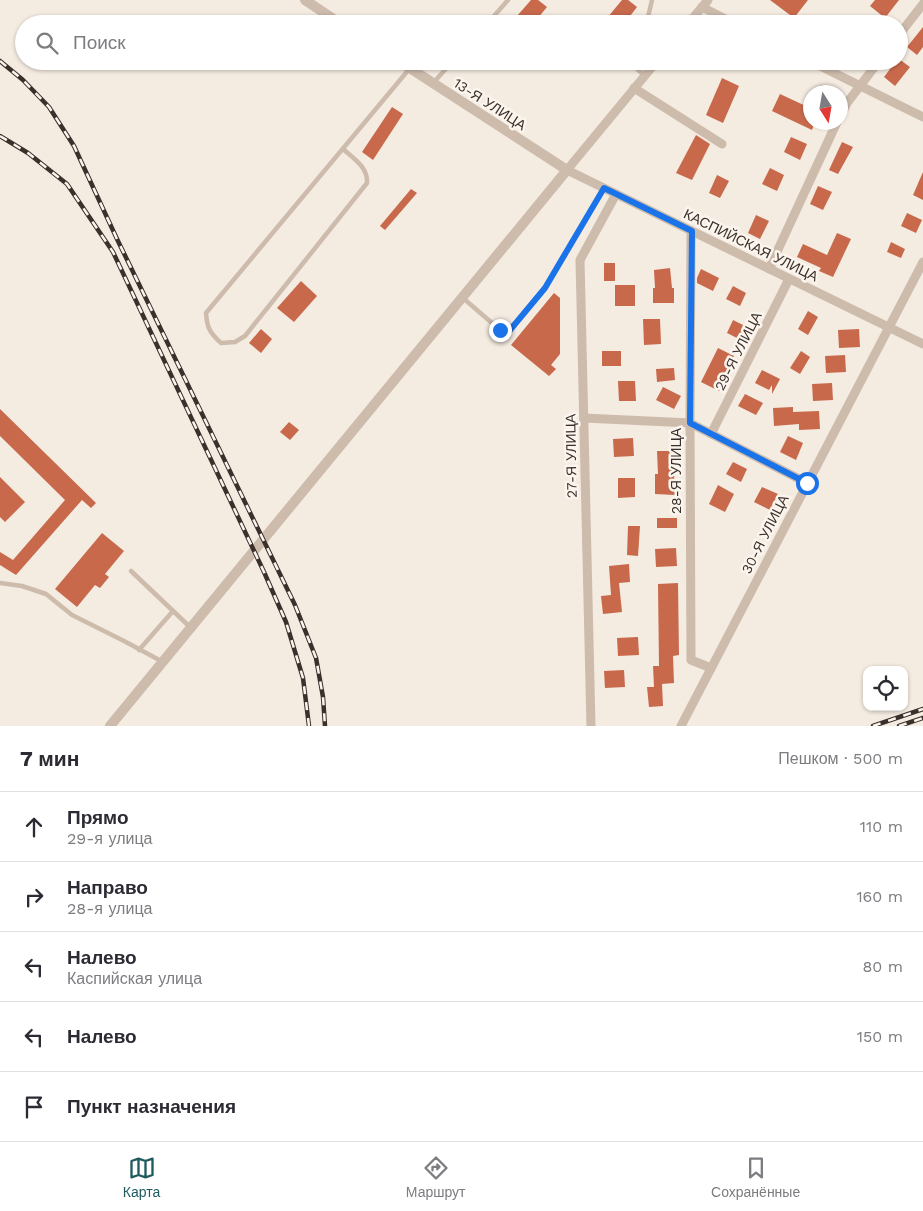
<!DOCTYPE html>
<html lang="ru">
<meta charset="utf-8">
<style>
body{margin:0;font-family:"Work Sans",sans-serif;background:#f7f7f7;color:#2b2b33}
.controls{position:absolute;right:15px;bottom:15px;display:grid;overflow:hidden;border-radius:10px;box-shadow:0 1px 4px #0004}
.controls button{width:45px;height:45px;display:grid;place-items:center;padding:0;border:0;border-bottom:1px solid #e1e1e2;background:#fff;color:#2b2b33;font:25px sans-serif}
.compass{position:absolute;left:803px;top:85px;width:45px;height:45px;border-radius:50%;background:#fff;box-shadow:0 1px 4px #0004;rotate:169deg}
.stop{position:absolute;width:15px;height:15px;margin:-11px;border:4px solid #1a73e8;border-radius:50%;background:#fff}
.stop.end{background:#1a73e8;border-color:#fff;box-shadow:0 1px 5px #0008}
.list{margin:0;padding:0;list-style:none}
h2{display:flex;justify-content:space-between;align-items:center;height:65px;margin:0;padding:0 20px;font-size:21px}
h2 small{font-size:16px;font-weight:400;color:#7c7c81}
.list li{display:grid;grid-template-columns:32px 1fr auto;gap:15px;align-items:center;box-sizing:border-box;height:70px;padding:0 20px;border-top:1px solid #e1e1e2}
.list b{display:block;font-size:19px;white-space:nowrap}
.list p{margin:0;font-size:16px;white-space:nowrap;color:#7c7c81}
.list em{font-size:16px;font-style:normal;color:#7c7c81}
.icon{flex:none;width:28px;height:28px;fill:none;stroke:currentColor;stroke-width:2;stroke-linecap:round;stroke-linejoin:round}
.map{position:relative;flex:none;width:923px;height:726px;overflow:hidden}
.search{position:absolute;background:#fff;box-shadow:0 1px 4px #0004;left:15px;right:15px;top:15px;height:55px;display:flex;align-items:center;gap:12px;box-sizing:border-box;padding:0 18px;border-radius:28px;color:#7c7c81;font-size:19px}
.sheet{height:415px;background:#fff}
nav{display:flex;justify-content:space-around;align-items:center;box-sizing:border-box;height:70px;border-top:1px solid #e1e1e2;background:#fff;font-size:14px;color:#7c7c81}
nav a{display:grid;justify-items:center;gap:2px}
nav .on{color:#1f5a5e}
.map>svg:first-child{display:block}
.building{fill:#c8694b}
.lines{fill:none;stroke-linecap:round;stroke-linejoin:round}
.service{stroke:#cdbbac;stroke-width:4.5}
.minor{stroke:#cdbbac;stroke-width:9}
.tertiary{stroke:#cdbbac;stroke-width:10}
.rail-casing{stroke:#3b302b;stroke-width:4.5}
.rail{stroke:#fbf5ee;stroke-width:2.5;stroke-dasharray:8;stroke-linecap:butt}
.route{stroke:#1a73e8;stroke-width:6}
.labels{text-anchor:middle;stroke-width:5;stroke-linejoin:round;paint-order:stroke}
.street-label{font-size:14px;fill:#3b302b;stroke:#fbf5ee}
</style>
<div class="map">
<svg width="923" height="726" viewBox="0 0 923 726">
<rect width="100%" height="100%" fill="#f4ebe1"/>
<g class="building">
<polygon points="531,0 538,0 547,7 533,24 510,24"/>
<polygon points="622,0 628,0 637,7 624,24 602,24"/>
<polygon points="770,0 808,0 794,18"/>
<polygon points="875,0 899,0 885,18 870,6"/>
<polygon points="923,27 923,47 917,55 907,47"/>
<polygon points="899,59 910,67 895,86 884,77 896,61 899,61"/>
<polygon points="722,78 739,86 723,123 706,115"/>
<polygon points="821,85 837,92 817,92"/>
<polygon points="780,94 810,108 810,122 815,122 812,130 772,111"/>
<polygon points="392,107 403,114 373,160 362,152"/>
<polygon points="696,135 710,144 692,180 676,173"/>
<polygon points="791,137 807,144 800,160 784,152"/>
<polygon points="842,142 853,147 838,174 829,170"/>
<polygon points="770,168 784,175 777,191 762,184"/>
<polygon points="923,172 923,200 913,195"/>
<polygon points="717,175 729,181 720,198 709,193"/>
<polygon points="818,186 832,192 823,210 810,204"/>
<polygon points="411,189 417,193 385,230 380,226"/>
<polygon points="907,213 922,220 916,233 901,226"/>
<polygon points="756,215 769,221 760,239 748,233"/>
<polygon points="837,233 851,239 833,277 819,271 821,268 797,257 803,244 827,255"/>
<polygon points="891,242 905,249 901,258 887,252"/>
<rect x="604" y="263" width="11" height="18"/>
<polygon points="670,268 672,288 674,288 674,303 653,303 653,288 655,288 654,270"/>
<polygon points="701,269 719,278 713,291 697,283 697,278"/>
<polygon points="301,281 317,296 294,322 277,308"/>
<rect x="615" y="285" width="20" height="21"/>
<polygon points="733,286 746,293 740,306 726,299"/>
<polygon points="554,293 560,298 560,354 551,365 556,369 549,376 511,345"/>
<polygon points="808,311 818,317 808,335 798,329"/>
<polygon points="643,319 660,319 661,344 644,345"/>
<polygon points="733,320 751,329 745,342 727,333"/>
<polygon points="261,329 272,339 261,353 249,343"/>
<polygon points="859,329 860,347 839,348 838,330"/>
<polygon points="718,348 734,356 723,377 725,378 719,391 701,382"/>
<rect x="602" y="351" width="19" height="15"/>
<polygon points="801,351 810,357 800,374 790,368"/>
<polygon points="845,355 846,372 826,373 825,356"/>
<polygon points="674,368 675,380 657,382 656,369"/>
<polygon points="762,370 780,379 772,394 772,385 769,390 755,383"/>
<polygon points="618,381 635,381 636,401 619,401"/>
<polygon points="832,383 833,400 813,401 812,384"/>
<polygon points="663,387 681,396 674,409 656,400"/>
<polygon points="745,394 763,403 756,415 738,406"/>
<polygon points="793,407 793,412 819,411 820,429 799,430 799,424 774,426 773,408"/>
<polygon points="0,409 96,503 91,508 82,500 16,575 0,565 0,552 13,560 65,500 0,436"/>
<polygon points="289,422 299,430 290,440 280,432"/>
<polygon points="788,436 803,443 796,460 780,452"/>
<polygon points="633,438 634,456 614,457 613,439"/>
<polygon points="657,451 673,451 675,495 655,494 655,474 658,474"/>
<polygon points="733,462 747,469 741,482 726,474"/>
<polygon points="0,477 25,502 5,522 0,517"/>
<polygon points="618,478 635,478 635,497 618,498"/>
<polygon points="718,485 734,494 725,512 709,504"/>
<polygon points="762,487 778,494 770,510 754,502"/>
<rect x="657" y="518" width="20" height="10"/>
<polygon points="628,526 640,526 638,556 627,555"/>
<polygon points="102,533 124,551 105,574 109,577 100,588 95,585 77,607 55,589"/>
<polygon points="676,548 677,566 656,567 655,549"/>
<polygon points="629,564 630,582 619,583 622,612 603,614 601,596 611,595 609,566"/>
<polygon points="678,583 679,655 673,656 674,683 662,684 663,706 649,707 647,687 654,687 653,666 659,666 658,584"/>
<polygon points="638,637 639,655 618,656 617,638"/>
<polygon points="624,670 625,687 605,688 604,671"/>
</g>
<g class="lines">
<g class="service">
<polyline points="648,17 652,0"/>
<polyline points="487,24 508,0"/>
<polyline points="638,24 648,17 652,18 659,24"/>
<polyline points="628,61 645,76"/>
<polyline points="434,82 453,61"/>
<path d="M 343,149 C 354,159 368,167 367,183 L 245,336 L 235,342 L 221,343 C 210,333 207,328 206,313 L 410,68"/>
<polyline points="463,298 500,330 510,330 545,288 604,188"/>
<polyline points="131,571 190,627"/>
<polyline points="0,583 22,586 46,594 72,615 124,641 163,662"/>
<polyline points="139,650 173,611"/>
</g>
<g class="minor">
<polyline points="702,7 735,24"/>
<polyline points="688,24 708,0"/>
<polyline points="899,35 923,4"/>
<polyline points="657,61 567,170 923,344"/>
<polyline points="810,61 923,117"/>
<polyline points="634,88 722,144"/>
<polyline points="840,116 847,103 879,61"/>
<polyline points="691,231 690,423 691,660 711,668"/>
<polyline points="769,269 837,122"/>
<polyline points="584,418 690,423 807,483"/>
<polyline points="711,434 789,279"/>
<polyline points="591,726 580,260 616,194"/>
<polyline points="681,726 923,262"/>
</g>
<g class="tertiary">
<polyline points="305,0 341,24"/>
<polyline points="110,726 567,170 399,61"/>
</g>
<defs>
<g id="rail">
<polyline points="0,61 23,80 49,107 74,146 117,239 295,605 316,658 323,697 325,726"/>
<polyline points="0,136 28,153 67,184 113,252 264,572 286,622 303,678 309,726"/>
<polyline points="873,726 923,709"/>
<polyline points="899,726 923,718"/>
</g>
</defs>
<use href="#rail" class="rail-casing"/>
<use href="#rail" class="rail"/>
</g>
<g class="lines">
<polyline class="route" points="500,330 510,330 545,288 604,188 692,231 690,423 807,483"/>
</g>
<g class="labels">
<g class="street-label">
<text transform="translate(490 104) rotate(33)" y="5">13-Я УЛИЦА</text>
<text transform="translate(751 245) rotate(26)" y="5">КАСПИЙСКАЯ УЛИЦА</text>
<text transform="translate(738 351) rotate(-63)" y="5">29-Я УЛИЦА</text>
<text transform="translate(571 456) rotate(-91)" y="5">27-Я УЛИЦА</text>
<text transform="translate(676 471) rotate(-90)" y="5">28-Я УЛИЦА</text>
<text transform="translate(765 534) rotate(-63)" y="5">30-Я УЛИЦА</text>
</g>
</g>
</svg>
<div class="controls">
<button><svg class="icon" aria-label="locate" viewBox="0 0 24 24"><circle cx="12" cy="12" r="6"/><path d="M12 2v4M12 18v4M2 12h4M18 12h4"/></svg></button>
</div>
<svg class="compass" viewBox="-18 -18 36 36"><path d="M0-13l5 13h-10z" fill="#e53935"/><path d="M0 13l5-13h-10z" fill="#7c7c81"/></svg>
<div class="stop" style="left:807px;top:483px"></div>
<div class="stop end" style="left:500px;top:330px"></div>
<div class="search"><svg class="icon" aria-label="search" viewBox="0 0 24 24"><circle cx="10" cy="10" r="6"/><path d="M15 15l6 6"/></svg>Поиск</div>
</div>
<section class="sheet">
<h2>7 мин<small>Пешком · 500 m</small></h2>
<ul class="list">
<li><svg class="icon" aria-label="ahead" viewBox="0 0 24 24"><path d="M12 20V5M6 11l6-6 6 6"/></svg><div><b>Прямо</b><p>29-я улица</p></div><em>110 m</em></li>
<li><svg class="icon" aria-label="right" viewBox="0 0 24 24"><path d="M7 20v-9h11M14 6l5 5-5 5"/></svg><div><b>Направо</b><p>28-я улица</p></div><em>160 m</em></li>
<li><svg class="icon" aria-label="left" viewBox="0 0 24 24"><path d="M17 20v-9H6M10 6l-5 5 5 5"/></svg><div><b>Налево</b><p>Каспийская улица</p></div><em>80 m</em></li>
<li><svg class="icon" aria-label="left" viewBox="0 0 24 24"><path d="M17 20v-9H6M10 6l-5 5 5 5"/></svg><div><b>Налево</b></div><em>150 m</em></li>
<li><svg class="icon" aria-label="arrive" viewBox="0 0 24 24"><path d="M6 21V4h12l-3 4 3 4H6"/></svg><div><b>Пункт назначения</b></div></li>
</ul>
</section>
<nav>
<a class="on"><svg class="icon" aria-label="map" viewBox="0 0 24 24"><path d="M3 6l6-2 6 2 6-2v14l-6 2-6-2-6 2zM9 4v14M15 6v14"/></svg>Карта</a>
<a><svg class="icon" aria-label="directions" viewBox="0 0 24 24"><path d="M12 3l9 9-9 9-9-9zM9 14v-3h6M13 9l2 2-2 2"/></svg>Маршрут</a>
<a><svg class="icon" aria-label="saved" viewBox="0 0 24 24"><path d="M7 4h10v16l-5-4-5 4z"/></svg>Сохранённые</a>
</nav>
